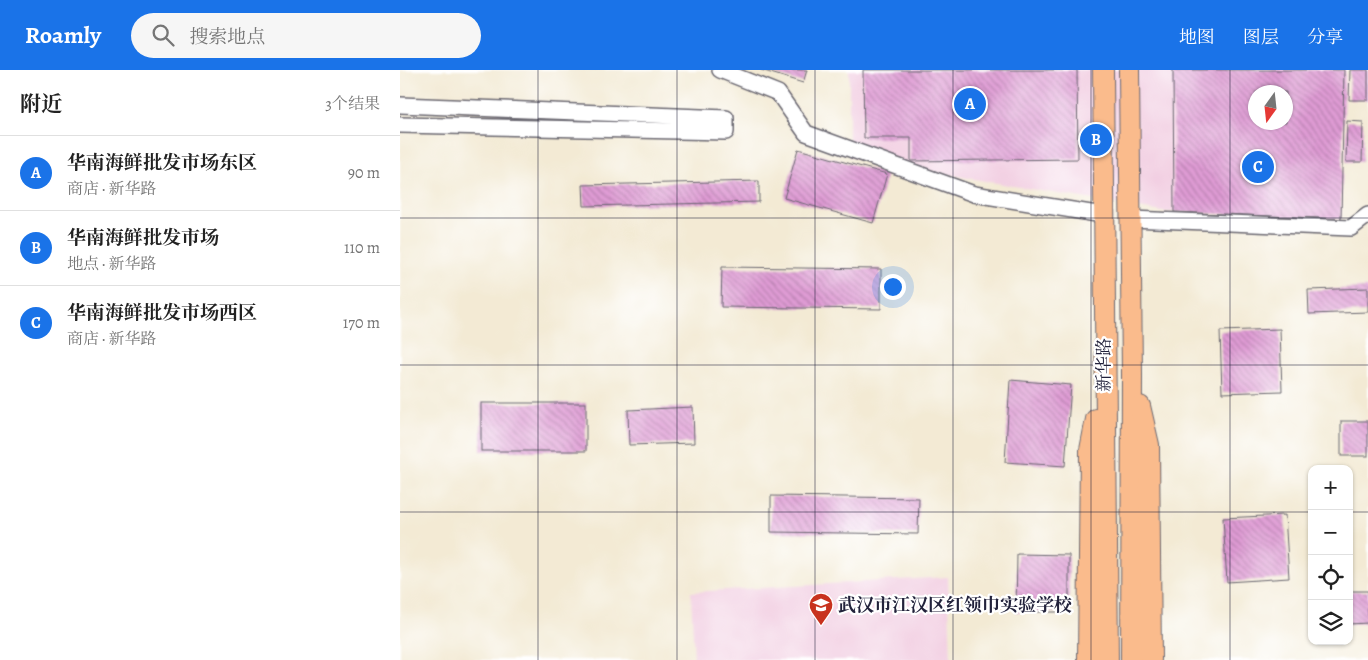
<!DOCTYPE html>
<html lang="zh">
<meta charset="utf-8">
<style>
body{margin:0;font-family:Alegreya,"Noto Serif SC",serif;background:#f6f6f6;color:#222}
.controls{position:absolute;right:15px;bottom:15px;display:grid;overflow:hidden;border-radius:10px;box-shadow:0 1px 4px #0004}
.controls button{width:45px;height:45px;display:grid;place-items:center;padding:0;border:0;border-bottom:1px solid #e0e0e0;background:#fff;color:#222;font:25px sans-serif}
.compass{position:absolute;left:848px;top:15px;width:45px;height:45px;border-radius:50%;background:#fff;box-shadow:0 1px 4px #0004;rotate:195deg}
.you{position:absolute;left:492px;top:216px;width:18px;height:18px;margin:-12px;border:4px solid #fff;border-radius:50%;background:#1a73e8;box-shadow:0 0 0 8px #1a73e833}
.badge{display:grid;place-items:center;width:32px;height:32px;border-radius:50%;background:#1a73e8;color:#fff;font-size:16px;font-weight:700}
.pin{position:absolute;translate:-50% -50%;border:2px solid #fff;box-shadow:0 1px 5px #0006}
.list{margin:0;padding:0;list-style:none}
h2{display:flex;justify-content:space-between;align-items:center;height:65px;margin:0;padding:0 20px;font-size:21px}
h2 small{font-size:16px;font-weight:400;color:#767676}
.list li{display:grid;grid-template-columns:32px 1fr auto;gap:15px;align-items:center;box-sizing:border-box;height:75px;padding:0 20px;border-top:1px solid #e0e0e0}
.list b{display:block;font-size:19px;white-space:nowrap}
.list p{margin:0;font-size:16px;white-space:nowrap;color:#767676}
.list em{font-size:16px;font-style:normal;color:#767676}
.icon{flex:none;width:28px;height:28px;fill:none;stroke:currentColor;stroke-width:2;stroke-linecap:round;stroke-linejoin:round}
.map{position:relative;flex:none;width:968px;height:590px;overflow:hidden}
header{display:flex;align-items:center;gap:30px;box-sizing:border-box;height:70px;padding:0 25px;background:#1a73e8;color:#fff}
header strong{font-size:24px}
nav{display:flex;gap:28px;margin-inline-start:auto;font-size:18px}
.search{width:350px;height:45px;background:#f6f6f6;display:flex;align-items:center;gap:12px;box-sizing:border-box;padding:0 18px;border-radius:28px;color:#767676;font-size:19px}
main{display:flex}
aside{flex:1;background:#fff}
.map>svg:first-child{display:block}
.built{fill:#f2cfe2;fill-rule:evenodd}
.building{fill:url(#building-back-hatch);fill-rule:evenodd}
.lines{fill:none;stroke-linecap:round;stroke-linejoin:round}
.minor-casing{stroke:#6b6871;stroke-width:18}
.major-casing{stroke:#6b6871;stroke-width:22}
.minor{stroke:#fff;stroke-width:15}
.major{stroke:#fabb8c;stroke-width:20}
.grid{fill:none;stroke:#22223b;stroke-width:1;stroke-opacity:0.55}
.labels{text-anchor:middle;stroke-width:4.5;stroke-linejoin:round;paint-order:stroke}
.street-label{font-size:18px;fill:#22223b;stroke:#fff}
.poi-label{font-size:18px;font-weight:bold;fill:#22223b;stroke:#fff;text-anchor:start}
</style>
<header>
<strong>Roamly</strong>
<div class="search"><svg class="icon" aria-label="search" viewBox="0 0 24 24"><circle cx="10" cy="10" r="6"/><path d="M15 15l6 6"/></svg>搜索地点</div>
<nav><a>地图</a><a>图层</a><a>分享</a></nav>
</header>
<main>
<aside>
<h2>附近<small>3个结果</small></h2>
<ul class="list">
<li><span class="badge">A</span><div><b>华南海鲜批发市场东区</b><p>商店 · 新华路</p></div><em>90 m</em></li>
<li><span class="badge">B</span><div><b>华南海鲜批发市场</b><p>地点 · 新华路</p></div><em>110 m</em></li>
<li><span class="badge">C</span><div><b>华南海鲜批发市场西区</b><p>商店 · 新华路</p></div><em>170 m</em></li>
</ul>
</aside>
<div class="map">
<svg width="968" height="590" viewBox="0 0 968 590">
<defs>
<pattern id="building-back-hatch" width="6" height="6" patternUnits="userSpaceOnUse" patternTransform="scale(1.25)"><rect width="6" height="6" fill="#df9bd4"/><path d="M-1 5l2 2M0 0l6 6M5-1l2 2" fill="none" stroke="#b47ead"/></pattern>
</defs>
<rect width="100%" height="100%" fill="#fff"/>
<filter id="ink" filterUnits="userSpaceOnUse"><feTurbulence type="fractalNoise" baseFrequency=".02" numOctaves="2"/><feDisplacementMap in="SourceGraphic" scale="10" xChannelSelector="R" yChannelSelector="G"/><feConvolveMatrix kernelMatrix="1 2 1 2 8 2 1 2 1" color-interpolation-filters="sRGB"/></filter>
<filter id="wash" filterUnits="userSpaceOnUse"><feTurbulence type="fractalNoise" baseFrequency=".0096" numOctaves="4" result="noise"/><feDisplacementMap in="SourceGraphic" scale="20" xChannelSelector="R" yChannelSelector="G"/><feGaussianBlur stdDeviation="1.12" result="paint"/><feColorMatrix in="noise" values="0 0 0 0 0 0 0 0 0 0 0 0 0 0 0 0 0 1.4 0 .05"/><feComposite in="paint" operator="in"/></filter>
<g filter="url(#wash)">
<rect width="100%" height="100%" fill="#f3ead4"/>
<g class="built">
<path d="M 449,0 L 946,0 L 941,149 L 762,142 L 449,87 ZM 856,22 L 886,22 L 886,52 L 856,52 Z"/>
<polygon points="548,507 551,590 294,590 291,522"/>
</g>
<g id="blocks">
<g class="building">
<polygon points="361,0 407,0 403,13"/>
<polygon points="463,0 677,0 678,89 511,91 511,68 464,68"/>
<path d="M 773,0 L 944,0 L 941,149 L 774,142 ZM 856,22 L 886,22 L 886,52 L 856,52 Z"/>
<polygon points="950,0 968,0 968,30 949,30"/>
<polygon points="947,51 963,52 962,92 946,92"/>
<polygon points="398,79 487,104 473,153 384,128"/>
<polygon points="359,111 359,132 184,136 183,115"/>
<polygon points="322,197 481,199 481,239 321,237"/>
<polygon points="968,218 968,242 909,244 908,220"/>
<polygon points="880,259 882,321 822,323 820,261"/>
<polygon points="610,310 671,315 665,396 605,392"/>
<rect x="81" y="333" width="105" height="48"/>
<polygon points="293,337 294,373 229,375 228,340"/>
<rect x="941" y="351" width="27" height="35"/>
<polygon points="371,426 519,428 518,464 371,462"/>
<polygon points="885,445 889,508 827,512 823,448"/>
<polygon points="617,484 669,485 669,542 616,542"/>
<polygon points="949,521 968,521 968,553 949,554"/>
</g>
</g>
</g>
<g filter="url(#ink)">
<use href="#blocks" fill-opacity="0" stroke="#6b6871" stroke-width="1"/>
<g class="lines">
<defs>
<g id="minor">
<polyline points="320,0 378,23 406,63 574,124 703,145"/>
<polyline points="0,35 326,48 326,62 0,55"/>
<polyline points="731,149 951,158 968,145"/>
</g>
<g id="major">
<polyline points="703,0 708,590"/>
<polyline points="729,0 732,304 731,590"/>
<polyline points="740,336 749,375 751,590"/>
<polyline points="688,590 690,380 696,349"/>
</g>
</defs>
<use href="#minor" class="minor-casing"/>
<use href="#major" class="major-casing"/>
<use href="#minor" class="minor"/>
<use href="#major" class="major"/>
</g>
</g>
<path class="grid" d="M 138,0 L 138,590M 277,0 L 277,590M 415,0 L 415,590M 553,0 L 553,590M 691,0 L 691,590M 830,0 L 830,590M 0,148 L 968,148M 0,295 L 968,295M 0,442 L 912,442M 949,442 L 968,442"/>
<defs>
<symbol id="school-pin" viewBox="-11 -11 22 30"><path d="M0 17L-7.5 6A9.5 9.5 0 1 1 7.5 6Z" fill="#c8321e" stroke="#fff"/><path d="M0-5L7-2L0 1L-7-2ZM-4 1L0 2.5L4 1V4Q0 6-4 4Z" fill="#fff"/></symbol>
</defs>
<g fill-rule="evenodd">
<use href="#school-pin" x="407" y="521" width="28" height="38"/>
</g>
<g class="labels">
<g class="street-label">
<text transform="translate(704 295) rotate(-90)" y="6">新华路</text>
</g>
<g class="poi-label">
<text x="438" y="541">武汉市江汉区红领巾实验学校</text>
</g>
</g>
</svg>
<div class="controls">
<button>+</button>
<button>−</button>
<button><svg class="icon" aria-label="locate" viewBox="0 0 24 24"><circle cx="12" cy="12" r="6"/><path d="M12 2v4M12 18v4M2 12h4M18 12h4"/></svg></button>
<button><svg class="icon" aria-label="layers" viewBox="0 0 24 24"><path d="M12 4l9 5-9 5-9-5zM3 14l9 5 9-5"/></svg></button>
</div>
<svg class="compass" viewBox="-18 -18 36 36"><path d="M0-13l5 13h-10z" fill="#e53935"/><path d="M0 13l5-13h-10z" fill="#767676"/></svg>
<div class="you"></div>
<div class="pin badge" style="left:570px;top:34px">A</div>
<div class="pin badge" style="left:696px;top:70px">B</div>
<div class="pin badge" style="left:858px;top:97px">C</div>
</div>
</main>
